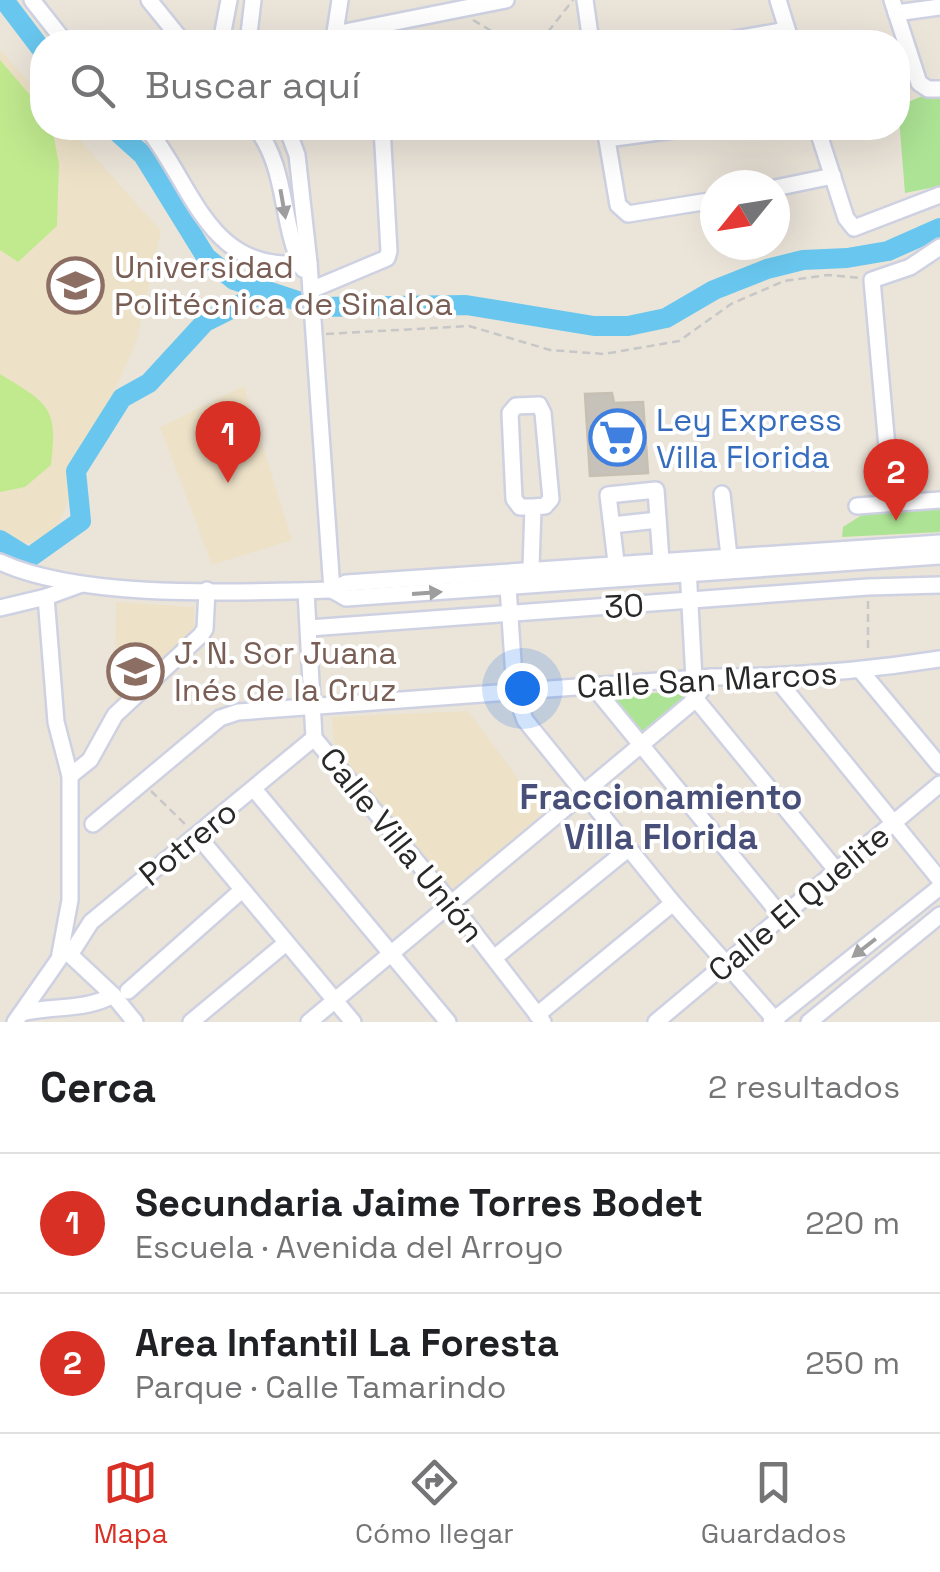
<!DOCTYPE html>
<html lang="es">
<meta charset="utf-8">
<style>
body{margin:0;font-family:"Space Grotesk",sans-serif;background:#f6f6f6;color:#202124}
.compass{position:absolute;left:700px;top:170px;width:90px;height:90px;border-radius:50%;background:#fff;box-shadow:0 10px 40px #0002;rotate:240deg}
.you{position:absolute;left:522px;top:688px;width:35px;height:35px;margin:-25px;border:8px solid #fff;border-radius:50%;background:#1a73e8;box-shadow:0 0 0 15px #1a73e833}
.badge{display:grid;place-items:center;width:65px;height:65px;border-radius:50%;background:#d93025;color:#fff;font-size:32px;font-weight:700}
.pin{position:absolute;translate:-50% -82px;filter:drop-shadow(0 2px 5px #0008)}
.pin::after{content:'';position:absolute;top:52px;width:35px;height:30px;background:inherit;clip-path:polygon(0 0,100% 0,50% 100%)}
.list{margin:0;padding:0;list-style:none}
h2{display:flex;justify-content:space-between;align-items:center;height:130px;margin:0;padding:0 40px;font-size:42px}
h2 small{font-size:32px;font-weight:400;color:#757577}
.list li{display:grid;grid-template-columns:65px 1fr auto;gap:30px;align-items:center;box-sizing:border-box;height:140px;padding:0 40px;border-top:2px solid #e0e0e0}
.list b{display:block;font-size:38px;white-space:nowrap}
.list p{margin:0;font-size:32px;white-space:nowrap;color:#757577}
.list em{font-size:32px;font-style:normal;color:#757577}
.icon{flex:none;width:55px;height:55px;fill:none;stroke:currentColor;stroke-width:2;stroke-linecap:round;stroke-linejoin:round}
.map{position:relative;flex:none;width:940px;height:1022px;overflow:hidden}
.search{position:absolute;background:#fff;box-shadow:0 10px 40px #0002;left:30px;right:30px;top:30px;height:110px;display:flex;align-items:center;gap:25px;box-sizing:border-box;padding:0 35px;border-radius:40px;color:#757577;font-size:38px}
.sheet{height:410px;background:#fff}
nav{display:flex;justify-content:space-around;align-items:center;box-sizing:border-box;height:140px;border-top:2px solid #e0e0e0;background:#fff;font-size:28px;color:#757577}
nav a{display:grid;justify-items:center;gap:5px}
nav .on{color:#d93025}
.map>svg:first-child{display:block}
.education{fill:#ede2c8}
.green{fill:#ace394}
.pitch{fill:#c1ea8f}
.lines{fill:none;stroke-linecap:round;stroke-linejoin:round}
.river{stroke:#69c7ef;stroke-width:20}
.building{fill:#c6c1b9;stroke:#c6c0b3;stroke-width:2.5}
.minor-casing{stroke:#ced1e1;stroke-width:20}
.path{stroke:#c7c7c7;stroke-width:2.5;stroke-dasharray:8 5;stroke-linecap:butt}
.minor{stroke:#fff;stroke-width:15}
.oneway{fill:#9e9e9e}
.labels{text-anchor:middle;stroke-width:8;stroke-linejoin:round;paint-order:stroke}
.education-label{font-size:32px;fill:#785e54;stroke:#fff;text-anchor:start}
.shop-label{font-size:32px;fill:#366cbe;stroke:#fff;text-anchor:start}
.street-label{font-size:32px;fill:#282828;stroke:#fff}
.neighbourhood-label{font-size:35px;font-weight:bold;fill:#484f79;stroke:#fff}
</style>
<div class="map">
<svg width="940" height="1022" viewBox="0 0 940 1022">
<rect width="100%" height="100%" fill="#ebe4d9"/>
<g class="education">
<polygon points="0,50 42,97 42,128 69,128 161,231 137,339 51,542 0,544"/>
<polygon points="244,386 292,540 212,565 160,427"/>
<polygon points="116,602 194,607 194,636 115,706"/>
<polygon points="468,711 544,813 453,891 334,747 332,717"/>
</g>
<g class="green">
<polygon points="940,89 940,186 905,193 898,106"/>
<polygon points="940,506 940,532 842,537 843,527 862,515"/>
<polygon points="686,690 689,699 645,735 612,697"/>
</g>
<g class="pitch">
<polygon points="0,60 42,109 42,128 52,128 59,164 57,226 18,262 0,250"/>
<path d="M 0,374 C 47,403 59,406 51,465 L 25,487 L 0,492 Z"/>
</g>
<g class="lines">
<g class="river">
<polyline points="4,0 42,50"/>
<polyline points="113,128 143,155 206,257 234,280 316,307 466,305 594,326 628,326 666,318 714,290 767,269 803,260 847,258 888,251 940,228"/>
<polyline points="0,540 29,558 81,521 76,471 122,398 149,383 205,322 267,291"/>
</g>
</g>
<polygon class="building" points="612,393 614,403 643,402 648,473 590,476 585,394"/>
<g class="lines">
<defs>
<g id="minor">
<polyline points="32,0 65,42"/>
<polyline points="149,0 183,42"/>
<polyline points="585,0 591,42"/>
<polyline points="778,0 791,42"/>
<polyline points="892,0 919,83 928,89 940,89"/>
<polyline points="896,13 940,7"/>
<polyline points="335,34 506,0"/>
<polyline points="334,39 340,0"/>
<polyline points="221,42 229,0"/>
<polyline points="248,42 253,0"/>
<polyline points="718,42 787,30"/>
<path d="M 147,128 C 196,190 209,276 309,263"/>
<path d="M 256,128 C 288,169 280,224 303,269"/>
<polyline points="287,128 297,155 309,263 332,590"/>
<polyline points="605,128 618,205 628,214 715,200"/>
<polyline points="817,128 846,218 854,228 940,195"/>
<polyline points="607,139 689,128"/>
<polyline points="775,188 833,176"/>
<polyline points="311,290 387,258 389,251 382,128"/>
<polyline points="722,494 730,565"/>
<polyline points="892,503 872,280 910,267 940,247"/>
<polyline points="857,506 940,500"/>
<polyline points="612,525 658,520"/>
<path d="M 0,562 C 83,600 239,592 332,590 L 346,583 L 940,543"/>
<polyline points="616,562 608,495 656,490 661,560"/>
<polyline points="531,568 533,507 520,507 514,499 510,413 516,406 539,405 543,413 551,499 545,506 533,507"/>
<polyline points="688,568 694,679"/>
<polyline points="508,587 515,692 525,720 673,903 777,1022"/>
<polyline points="332,590 346,598 940,556"/>
<polyline points="306,591 314,738 451,903 543,1022"/>
<polyline points="0,608 46,597"/>
<polyline points="309,628 868,587 940,585"/>
<polyline points="861,671 940,766"/>
<polyline points="775,677 940,880"/>
<polyline points="593,686 782,917"/>
<polyline points="695,698 836,870"/>
<polyline points="70,776 90,760 115,715 201,635 205,629 207,590"/>
<polyline points="254,789 448,1022"/>
<path d="M 93,824 L 220,718 L 238,712 L 712,677 C 789,677 864,671 940,659"/>
<polyline points="197,835 353,1022"/>
<polyline points="65,950 113,995 135,1022"/>
<polyline points="70,955 91,922 314,738"/>
<polyline points="494,958 628,849"/>
<polyline points="128,991 242,890"/>
<path d="M 22,1013 C 52,1005 86,1011 113,995"/>
<polyline points="537,1015 673,903"/>
<polyline points="15,1022 59,959 70,900 70,776 56,722 46,597 79,585"/>
<polyline points="191,1022 286,943"/>
<polyline points="309,1022 690,704 712,677"/>
<polyline points="656,1022 940,784"/>
<polyline points="771,1022 940,887"/>
<polyline points="809,1022 940,915"/>
</g>
</defs>
<use href="#minor" class="minor-casing"/>
<g class="path">
<polyline points="473,20 510,42"/>
<polyline points="540,42 573,0"/>
<polyline points="326,334 469,326 550,350 604,354 679,341 731,304 784,281 828,275 861,278"/>
<polyline points="868,601 868,653"/>
<polyline points="151,791 188,827"/>
</g>
<use href="#minor" class="minor"/>
</g>
<defs><path id="oneway-solid" d="M-6-.8H1V-3.2L6.5 0L1 3.2V.8H-6Z" transform="scale(2.5)"/></defs>
<g class="oneway">
<use href="#oneway-solid" transform="translate(283 204) rotate(80)"/>
<use href="#oneway-solid" transform="translate(427 593) rotate(-4)"/>
<use href="#oneway-solid" transform="translate(864 948) rotate(142)"/>
</g>
<defs>
<symbol id="university-ring" viewBox="-11 -11 22 22"><circle r="9.5" fill="#fff" stroke="#8d6e63" stroke-width="1.5"/><path d="M0-5L7-2L0 1L-7-2ZM-4 1L0 2.5L4 1V4Q0 6-4 4Z" fill="#8d6e63"/></symbol>
<symbol id="supermarket-ring" viewBox="-11 -11 22 22"><circle r="9.5" fill="#fff" stroke="#3f7fe0" stroke-width="1.5"/><path d="M-6-5.5h2.5l.6 2H6L4.5 2H-2.5L-4.4-4H-6ZM-1.5 3.2a1.3 1.3 0 1 0 .1 0ZM3 3.2a1.3 1.3 0 1 0 .1 0Z" fill="#3f7fe0"/></symbol>
<symbol id="school-ring" viewBox="-11 -11 22 22"><circle r="9.5" fill="#fff" stroke="#8d6e63" stroke-width="1.5"/><path d="M0-5L7-2L0 1L-7-2ZM-4 1L0 2.5L4 1V4Q0 6-4 4Z" fill="#8d6e63"/></symbol>
</defs>
<g fill-rule="evenodd">
<use href="#university-ring" x="44" y="254" width="63" height="63"/>
<use href="#supermarket-ring" x="586" y="406" width="63" height="63"/>
<use href="#school-ring" x="104" y="640" width="63" height="63"/>
</g>
<g class="labels">
<g class="education-label">
<text x="114" y="278">Universidad<tspan x="114" dy="37">Politécnica de Sinaloa</tspan></text>
<text x="174" y="664">J. N. Sor Juana<tspan x="174" dy="37">Inés de la Cruz</tspan></text>
</g>
<g class="shop-label">
<text x="656" y="431">Ley Express<tspan x="656" dy="37">Villa Florida</tspan></text>
</g>
<g class="street-label">
<text transform="translate(624 606) rotate(-3)" y="11">30</text>
<text transform="translate(707 680) rotate(-3)" y="11">Calle San Marcos</text>
<text transform="translate(188 843) rotate(-39)" y="11">Potrero</text>
<text transform="translate(402 845) rotate(51)" y="11">Calle Villa Unión</text>
<text transform="translate(799 903) rotate(-40)" y="11">Calle El Quelite</text>
</g>
<g class="neighbourhood-label">
<text x="661" y="809">Fraccionamiento<tspan x="661" dy="40">Villa Florida</tspan></text>
</g>
</g>
</svg>
<svg class="compass" viewBox="-18 -18 36 36"><path d="M0-13l5 13h-10z" fill="#e53935"/><path d="M0 13l5-13h-10z" fill="#757577"/></svg>
<div class="you"></div>
<div class="pin badge" style="left:228px;top:483px">1</div>
<div class="pin badge" style="left:896px;top:521px">2</div>
<div class="search"><svg class="icon" aria-label="search" viewBox="0 0 24 24"><circle cx="10" cy="10" r="6"/><path d="M15 15l6 6"/></svg>Buscar aquí</div>
</div>
<section class="sheet">
<h2>Cerca<small>2 resultados</small></h2>
<ul class="list">
<li><span class="badge">1</span><div><b>Secundaria Jaime Torres Bodet</b><p>Escuela · Avenida del Arroyo</p></div><em>220 m</em></li>
<li><span class="badge">2</span><div><b>Area Infantil La Foresta</b><p>Parque · Calle Tamarindo</p></div><em>250 m</em></li>
</ul>
</section>
<nav>
<a class="on"><svg class="icon" aria-label="map" viewBox="0 0 24 24"><path d="M3 6l6-2 6 2 6-2v14l-6 2-6-2-6 2zM9 4v14M15 6v14"/></svg>Mapa</a>
<a><svg class="icon" aria-label="directions" viewBox="0 0 24 24"><path d="M12 3l9 9-9 9-9-9zM9 14v-3h6M13 9l2 2-2 2"/></svg>Cómo llegar</a>
<a><svg class="icon" aria-label="saved" viewBox="0 0 24 24"><path d="M7 4h10v16l-5-4-5 4z"/></svg>Guardados</a>
</nav>
